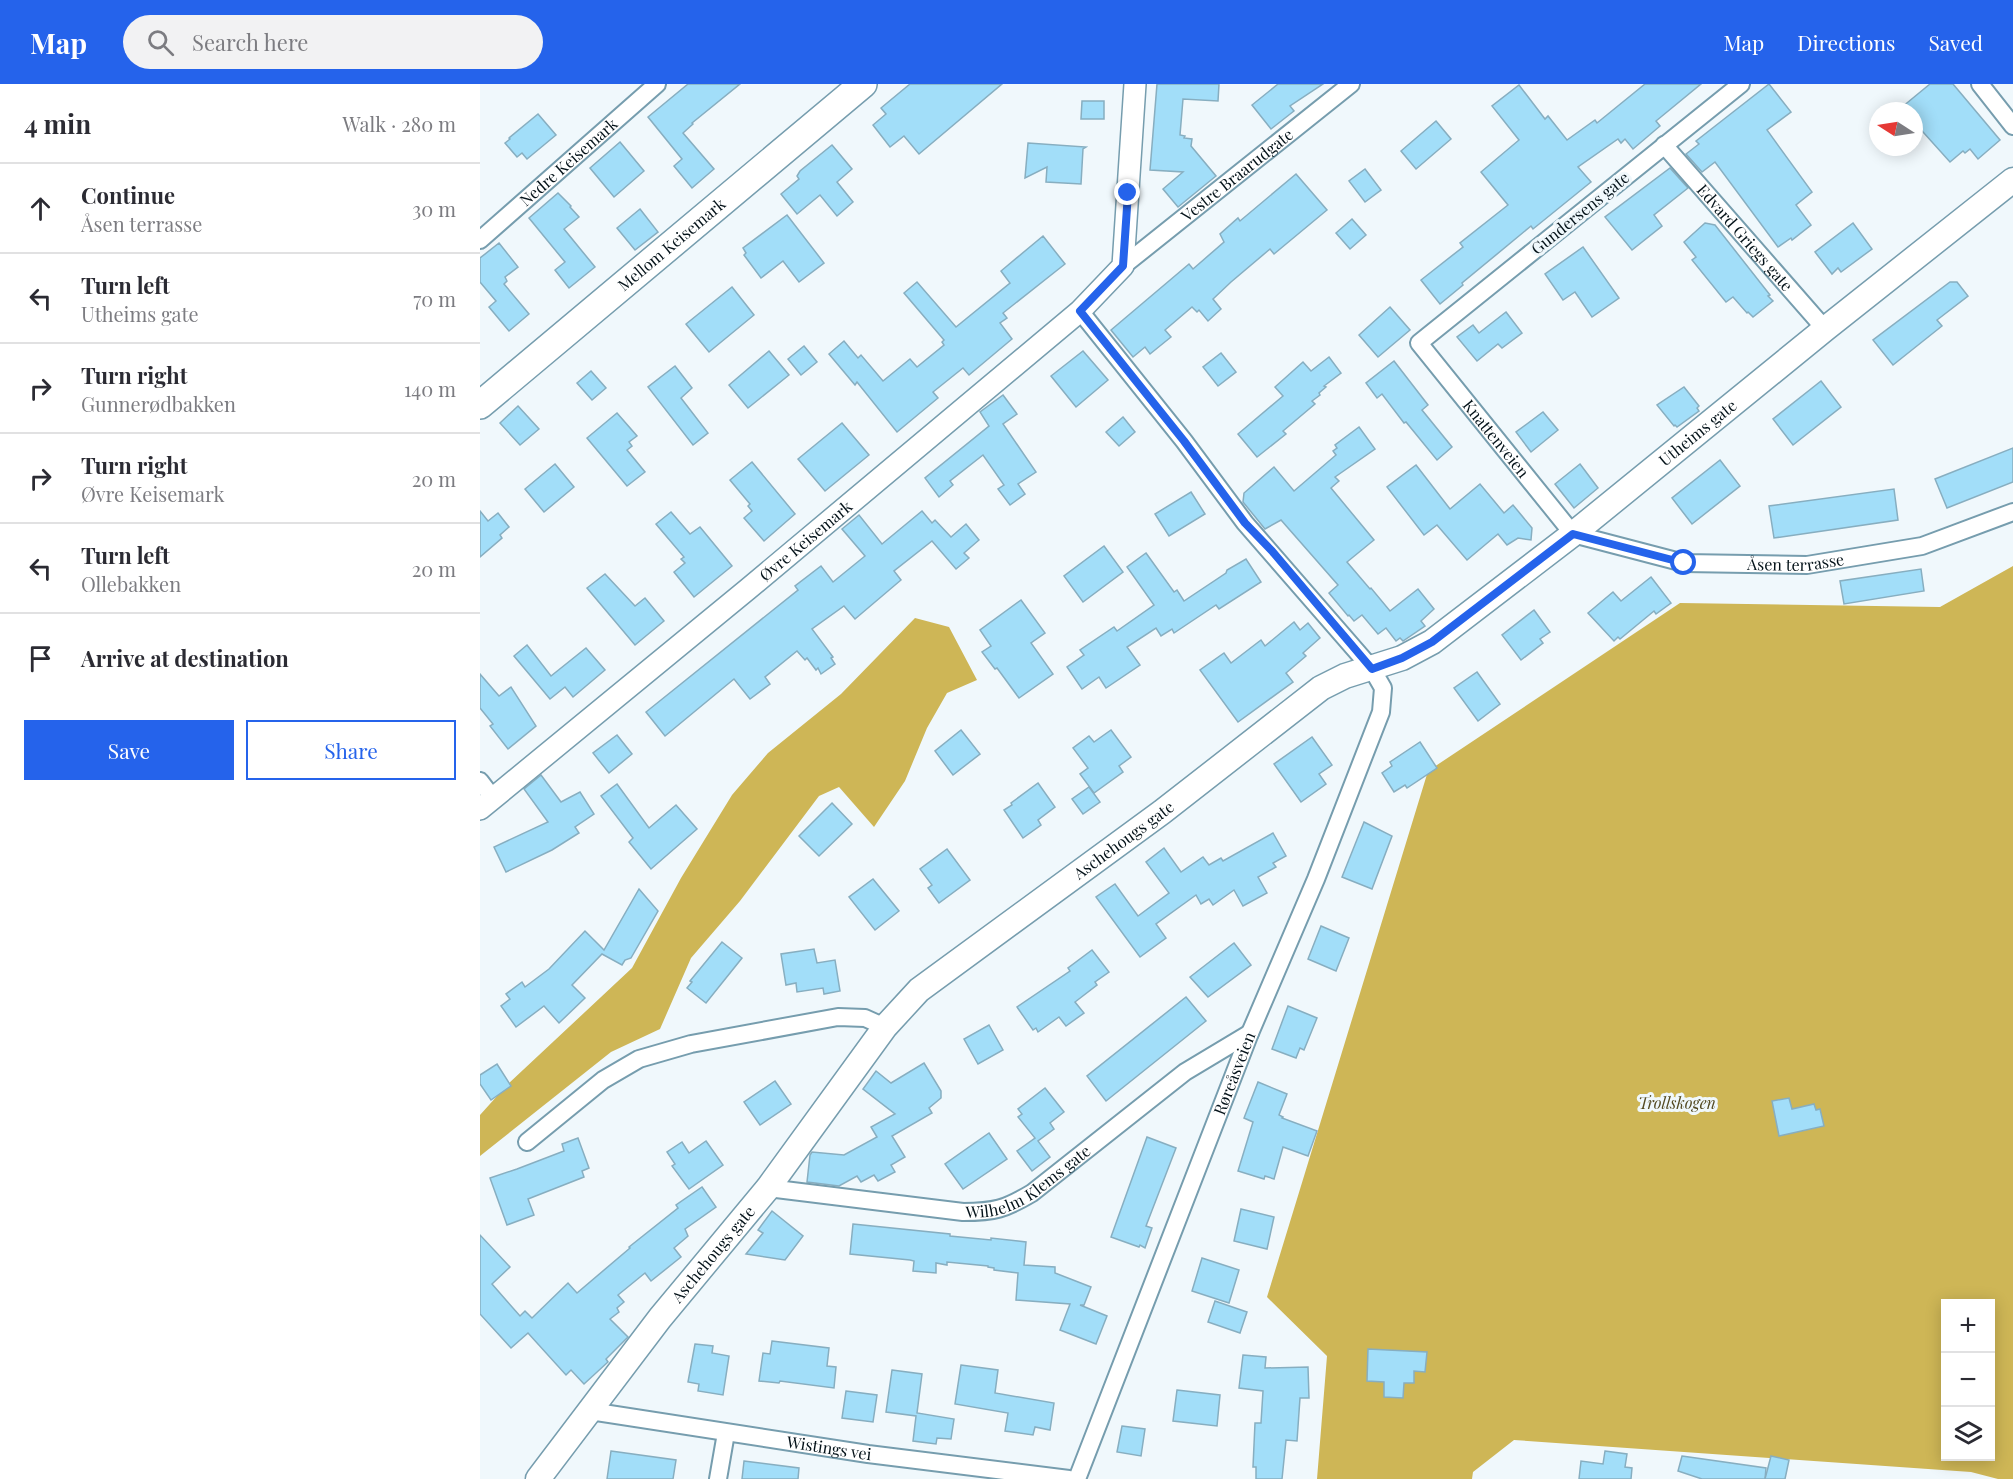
<!DOCTYPE html>
<meta charset="utf-8">
<style>
body{margin:0;font-family:"Playfair Display",serif;background:#f2f2f3;color:#2b2b33}
.controls{position:absolute;right:18px;bottom:18px;display:grid;overflow:hidden;border-radius:0px;box-shadow:0 3px 15px #0003}
.controls button{width:54px;height:54px;display:grid;place-items:center;padding:0;border:0;border-bottom:2px solid #e1e1e2;background:#fff;color:#2b2b33;font:30px sans-serif}
.compass{position:absolute;left:1389px;top:18px;width:54px;height:54px;border-radius:50%;background:#fff;box-shadow:0 3px 15px #0003;rotate:282deg}
.stop{position:absolute;width:18px;height:18px;margin:-14px;border:4px solid #2563eb;border-radius:50%;background:#fff}
.stop.end{background:#2563eb;border-color:#fff;box-shadow:0 2px 6px #0008}
.list{margin:0;padding:0;list-style:none}
h2{display:flex;justify-content:space-between;align-items:center;height:78px;margin:0;padding:0 24px;font-size:26px}
h2 small{font-size:20px;font-weight:400;color:#7c7c81}
.list li{display:grid;grid-template-columns:39px 1fr auto;gap:18px;align-items:center;box-sizing:border-box;height:90px;padding:0 24px;border-top:2px solid #e1e1e2}
.list b{display:block;font-size:22px;white-space:nowrap}
.list p{margin:0;font-size:20px;white-space:nowrap;color:#7c7c81}
.list em{font-size:20px;font-style:normal;color:#7c7c81}
.actions{display:flex;gap:12px;padding:18px 24px}
.actions a{flex:1;padding:14px 0;border:2px solid #2563eb;border-radius:0px;text-align:center;font-size:21px;color:#2563eb}
.actions .main{background:#2563eb;color:#fff}
.icon{flex:none;width:33px;height:33px;fill:none;stroke:currentColor;stroke-width:2;stroke-linecap:round;stroke-linejoin:round}
.map{position:relative;flex:none;width:1533px;height:1395px;overflow:hidden}
header{display:flex;align-items:center;gap:36px;box-sizing:border-box;height:84px;padding:0 30px;background:#2563eb;color:#fff}
header strong{font-size:28px}
nav{display:flex;gap:33px;margin-inline-start:auto;font-size:21px}
.search{width:420px;height:54px;background:#f2f2f3;display:flex;align-items:center;gap:15px;box-sizing:border-box;padding:0 21px;border-radius:33px;color:#7c7c81;font-size:22px}
main{display:flex}
aside{flex:1;background:#fff}
.map>svg:first-child{display:block}
.forest{fill:#ceb656;fill-rule:evenodd}
.building{fill:#a2def9;stroke:#87aec0;stroke-width:1.5}
.lines{fill:none;stroke-linecap:round;stroke-linejoin:round}
.minor-casing{stroke:#769dae;stroke-width:20}
.tertiary-casing{stroke:#769dae;stroke-width:24}
.secondary-casing{stroke:#769dae;stroke-width:27}
.primary-casing{stroke:#769dae;stroke-width:30}
.minor{stroke:#fff;stroke-width:16}
.tertiary{stroke:#fff;stroke-width:21}
.secondary{stroke:#fff;stroke-width:24}
.primary{stroke:#fff;stroke-width:27}
.route{stroke:#2563eb;stroke-width:8}
.labels{text-anchor:middle;stroke-width:6;stroke-linejoin:round;paint-order:stroke}
.street-label{font-size:16px;fill:#041219;stroke:#f0f8fc}
.park-label{font-size:16px;font-style:italic;fill:#544a22;stroke:#f0f8fc}
</style>
<header>
<strong>Map</strong>
<div class="search"><svg class="icon" aria-label="search" viewBox="0 0 24 24"><circle cx="10" cy="10" r="6"/><path d="M15 15l6 6"/></svg>Search here</div>
<nav><a>Map</a><a>Directions</a><a>Saved</a></nav>
</header>
<main>
<aside>
<h2>4 min<small>Walk · 280 m</small></h2>
<ul class="list">
<li><svg class="icon" aria-label="ahead" viewBox="0 0 24 24"><path d="M12 20V5M6 11l6-6 6 6"/></svg><div><b>Continue</b><p>Åsen terrasse</p></div><em>30 m</em></li>
<li><svg class="icon" aria-label="left" viewBox="0 0 24 24"><path d="M17 20v-9H6M10 6l-5 5 5 5"/></svg><div><b>Turn left</b><p>Utheims gate</p></div><em>70 m</em></li>
<li><svg class="icon" aria-label="right" viewBox="0 0 24 24"><path d="M7 20v-9h11M14 6l5 5-5 5"/></svg><div><b>Turn right</b><p>Gunnerødbakken</p></div><em>140 m</em></li>
<li><svg class="icon" aria-label="right" viewBox="0 0 24 24"><path d="M7 20v-9h11M14 6l5 5-5 5"/></svg><div><b>Turn right</b><p>Øvre Keisemark</p></div><em>20 m</em></li>
<li><svg class="icon" aria-label="left" viewBox="0 0 24 24"><path d="M17 20v-9H6M10 6l-5 5 5 5"/></svg><div><b>Turn left</b><p>Ollebakken</p></div><em>20 m</em></li>
<li><svg class="icon" aria-label="arrive" viewBox="0 0 24 24"><path d="M6 21V4h12l-3 4 3 4H6"/></svg><div><b>Arrive at destination</b></div></li>
</ul>
<div class="actions"><a class="main">Save</a><a>Share</a></div>
</aside>
<div class="map">
<svg width="1533" height="1395" viewBox="0 0 1533 1395">
<rect width="100%" height="100%" fill="#f0f8fc"/>
<g class="forest">
<path d="M 1533,482 L 1533,1395 L 1518,1395 L 1491,1388 L 1034,1356 L 993,1388 L 992,1395 L 837,1395 L 847,1272 L 787,1213 L 948,687 L 1200,519 L 1460,523 ZM 1466,1220 L 1510,1220 L 1510,1372 L 1466,1372 Z"/>
<polygon points="435,534 469,543 497,596 467,609 447,644 425,697 394,743 359,703 339,712 260,817 211,874 180,945 131,968 0,1072 0,1031 27,1001 152,884 201,794 252,711 288,669 361,610"/>
</g>
<g class="building">
<polygon points="208,0 260,0 212,39 213,40 203,49 234,85 212,104 194,82 202,75 168,33"/>
<polygon points="430,0 522,0 439,70 424,52 410,63 393,41 406,30 401,24"/>
<polygon points="677,0 739,0 738,17 703,15 700,51 705,52 704,54 712,55 711,62 736,92 698,123 683,105 703,88 670,86"/>
<polygon points="798,0 843,0 810,22 814,27 791,45 772,21"/>
<polygon points="1165,0 1221,0 1176,37 1180,42 1153,65 1145,55 1141,59 1138,55 1098,83 1111,98 1053,145 1051,142 982,199 983,201 960,220 941,196 983,163 980,159 1028,121 1001,88 1039,56 1012,22 1039,1 1065,35 1068,32 1087,56 1115,36 1117,39"/>
<polygon points="1289,0 1311,28 1287,46 1332,108 1316,121 1331,141 1312,156 1311,154 1298,163 1235,78 1222,88 1206,70 1219,60 1216,57"/>
<polygon points="1450,0 1473,0 1520,56 1498,75 1490,65 1485,69 1483,67 1470,78 1434,38 1434,27 1425,27 1422,23"/>
<polygon points="602,17 624,17 624,35 601,35"/>
<polygon points="58,30 76,51 47,75 42,69 37,73 25,59 30,55 29,54"/>
<polygon points="956,37 971,55 936,85 921,67"/>
<polygon points="140,58 164,87 134,113 110,84"/>
<polygon points="548,59 606,63 603,65 601,100 566,98 567,83 545,94"/>
<polygon points="352,61 372,85 357,98 373,118 357,132 340,111 317,130 301,110 319,95 317,92 320,87"/>
<polygon points="1190,84 1208,104 1174,131 1182,142 1152,166 1125,133"/>
<polygon points="885,85 901,106 885,118 869,97"/>
<polygon points="816,90 847,126 794,170 790,165 751,198 733,215 741,225 728,237 719,226 717,228 712,223 685,246 691,253 670,270 665,263 653,273 631,246 709,180 713,185 744,158 740,150 758,134 760,137"/>
<polygon points="78,109 91,122 90,123 99,133 84,145 115,183 89,204 75,186 85,178 49,134"/>
<polygon points="160,125 178,148 155,166 137,144"/>
<polygon points="307,131 344,179 319,198 303,177 281,194 264,171 266,169 263,164"/>
<polygon points="872,135 886,151 870,165 856,149"/>
<polygon points="1225,139 1235,141 1290,211 1288,212 1293,217 1273,233 1268,228 1267,229 1253,213 1246,218 1212,176 1216,173 1204,158"/>
<polygon points="1373,139 1392,165 1361,188 1358,184 1352,190 1335,168"/>
<polygon points="563,152 585,180 523,229 527,234 520,239 532,255 489,291 483,284 453,308 458,314 417,348 377,298 375,301 349,270 364,257 378,274 381,271 403,297 430,275 437,283 464,261 462,258 464,256 424,209 437,198 476,243 530,199 521,187"/>
<polygon points="19,159 38,183 25,193 27,197 24,200 49,230 29,247 9,223 16,217 0,198 0,174"/>
<polygon points="1103,163 1139,214 1112,233 1095,208 1083,216 1065,190"/>
<polygon points="1470,198 1477,198 1488,212 1457,236 1462,242 1413,281 1393,256"/>
<polygon points="252,203 274,231 229,268 206,240"/>
<polygon points="910,223 930,246 898,273 879,251"/>
<polygon points="1026,228 1042,249 1022,264 1018,260 997,277 977,253 993,241 999,249"/>
<polygon points="324,262 337,278 321,291 308,275"/>
<polygon points="289,267 309,291 268,324 249,301"/>
<polygon points="603,267 628,296 596,323 571,292"/>
<polygon points="741,269 756,288 738,302 723,283"/>
<polygon points="849,273 861,289 844,302 846,303 839,309 840,311 832,317 835,320 803,347 806,350 777,373 758,350 803,312 795,303 823,278 831,287"/>
<polygon points="914,277 948,321 942,326 972,363 957,376 926,338 924,339 902,310 897,314 886,299"/>
<polygon points="195,282 212,304 201,314 228,349 213,361 168,303"/>
<polygon points="111,287 126,304 112,316 97,299"/>
<polygon points="1341,297 1361,323 1313,361 1293,335"/>
<polygon points="1204,303 1219,322 1217,324 1219,327 1197,343 1195,341 1194,342 1177,321"/>
<polygon points="523,311 537,330 523,340 556,388 538,400 545,410 530,421 518,405 524,401 503,371 470,397 473,401 459,413 445,394 509,342 500,328"/>
<polygon points="38,322 59,345 40,361 20,339"/>
<polygon points="1063,328 1078,346 1051,368 1036,348"/>
<polygon points="137,329 157,352 149,358 152,362 147,366 165,388 147,402 107,354"/>
<polygon points="643,333 655,348 639,362 626,348"/>
<polygon points="362,339 389,371 345,407 318,375"/>
<polygon points="879,343 895,365 855,393 859,397 851,404 894,456 867,478 890,505 891,504 910,527 938,505 954,525 941,537 945,542 923,557 920,554 916,557 906,544 898,550 882,531 874,537 869,531 868,532 849,509 858,501 801,436 785,445 763,418 764,409 794,383 814,407 856,371 853,367 857,364 855,361"/>
<polygon points="1533,364 1533,398 1467,424 1455,395"/>
<polygon points="1240,376 1260,402 1212,440 1192,414"/>
<polygon points="272,378 315,430 284,457 264,434 272,427 268,422 270,420 250,396"/>
<polygon points="75,380 94,403 64,428 45,405"/>
<polygon points="1100,380 1118,404 1094,424 1075,400"/>
<polygon points="936,381 970,425 1000,400 1024,429 1033,421 1052,444 1051,456 1038,454 1027,461 1018,450 987,476 957,441 944,451 907,403"/>
<polygon points="1414,405 1418,436 1294,454 1289,422"/>
<polygon points="711,408 725,430 689,452 675,430"/>
<polygon points="0,427 8,437 18,429 29,443 20,451 22,454 0,473"/>
<polygon points="442,427 452,439 455,436 471,453 486,440 499,456 484,469 489,474 476,485 452,457 414,487 421,496 375,535 364,522 332,545 353,573 351,574 355,580 341,590 338,584 336,586 327,574 325,576 317,567 285,593 290,600 270,615 254,595 185,652 166,628 318,506 315,502 341,482 353,498 385,472 362,445 379,431 402,460"/>
<polygon points="191,428 210,450 220,443 252,482 214,513 194,488 205,479 201,475 204,473 176,440"/>
<polygon points="624,462 643,488 603,518 584,492"/>
<polygon points="666,469 694,508 697,506 704,517 746,489 747,486 766,475 781,498 739,525 736,521 694,549 692,545 681,552 676,544 647,563 660,581 626,604 619,593 602,605 587,583 604,571 600,566 634,543 637,547 674,521 647,483"/>
<polygon points="1441,485 1444,507 1364,520 1360,497"/>
<polygon points="125,490 155,522 165,514 184,537 155,561 107,504"/>
<polygon points="1171,493 1191,519 1176,530 1174,527 1140,555 1138,553 1134,557 1108,529 1133,508 1141,517"/>
<polygon points="541,516 565,549 551,559 573,590 539,614 517,584 515,585 502,568 511,562 500,546"/>
<polygon points="1054,526 1070,548 1060,555 1063,559 1041,576 1022,551"/>
<polygon points="814,538 820,546 828,539 840,554 823,569 826,572 806,589 813,598 758,638 720,586 744,569 751,579 781,556 785,562"/>
<polygon points="47,561 71,592 106,564 125,586 93,613 85,603 70,615 34,572"/>
<polygon points="997,588 1020,620 998,637 974,604"/>
<polygon points="0,590 19,612 31,603 56,642 28,665 10,642 13,640 0,624"/>
<polygon points="481,646 500,670 473,691 455,667"/>
<polygon points="631,646 651,673 639,682 643,688 614,709 600,690 608,684 593,664 609,652 614,658"/>
<polygon points="137,651 152,670 129,689 113,669"/>
<polygon points="832,653 852,681 839,690 846,700 821,718 794,680"/>
<polygon points="940,658 957,684 927,704 925,701 914,708 902,689 912,682 910,678"/>
<polygon points="61,691 81,718 100,708 114,730 95,743 99,749 72,766 26,788 14,763 68,738 44,705"/>
<polygon points="558,699 575,723 558,736 561,741 543,754 524,726 532,721 531,719"/>
<polygon points="137,700 169,744 196,721 217,745 171,785 149,758 153,754 121,712"/>
<polygon points="609,703 620,718 603,730 592,715"/>
<polygon points="352,719 372,740 339,772 319,752"/>
<polygon points="884,738 912,752 892,805 862,793"/>
<polygon points="793,749 806,772 793,779 796,783 778,793 787,809 763,822 754,806 733,821 729,815 721,820 716,811 676,840 686,854 660,873 616,813 635,800 658,832 689,809 666,778 684,764 701,788 723,773 729,781 741,774 743,777"/>
<polygon points="467,765 490,796 459,819 448,804 452,801 440,785"/>
<polygon points="393,795 419,827 395,846 369,813"/>
<polygon points="159,805 178,827 151,874 145,876 142,881 122,870 92,901 105,914 79,939 64,922 36,943 21,922 30,915 26,910 42,898 45,903 69,885 105,847 124,866"/>
<polygon points="841,842 869,854 856,887 828,875"/>
<polygon points="242,858 262,874 226,919 207,904 212,898 210,897"/>
<polygon points="754,859 771,881 728,913 710,893"/>
<polygon points="334,865 337,879 355,876 360,907 344,910 343,904 317,908 316,899 306,901 301,870"/>
<polygon points="612,866 629,888 615,898 617,901 595,918 604,929 586,942 579,933 558,948 556,944 553,946 537,923 590,887 588,884"/>
<polygon points="706,913 726,937 626,1017 607,992"/>
<polygon points="808,922 837,934 824,966 820,964 816,974 792,965"/>
<polygon points="509,941 523,966 498,980 484,955"/>
<polygon points="444,979 461,1007 461,1014 449,1024 452,1029 412,1052 425,1073 411,1081 415,1088 398,1097 394,1091 381,1098 377,1092 359,1102 327,1098 330,1071 332,1068 364,1071 397,1053 391,1043 415,1030 383,1005 396,987 411,999"/>
<polygon points="17,980 31,1002 11,1016 0,1000 0,991"/>
<polygon points="295,997 311,1020 280,1041 264,1018"/>
<polygon points="778,998 807,1010 799,1031 803,1033 802,1034 837,1047 828,1072 803,1063 794,1095 785,1092 784,1095 758,1087 773,1038 764,1034"/>
<polygon points="565,1004 584,1028 570,1039 574,1045 558,1057 570,1073 552,1087 537,1067 555,1054 538,1033 542,1030 538,1025"/>
<polygon points="1309,1014 1312,1025 1334,1020 1336,1026 1340,1025 1344,1042 1299,1052 1292,1017"/>
<polygon points="509,1049 527,1075 483,1105 465,1080"/>
<polygon points="667,1053 696,1064 666,1142 672,1144 665,1164 660,1161 659,1163 631,1153"/>
<polygon points="98,1054 109,1084 102,1087 104,1093 48,1115 54,1131 27,1141 10,1094 37,1085 84,1067 82,1060"/>
<polygon points="226,1057 243,1081 209,1105 192,1082 195,1080 187,1068 202,1058 209,1069"/>
<polygon points="222,1103 236,1123 205,1145 208,1152 194,1164 201,1173 171,1197 165,1189 138,1211 144,1218 137,1224 139,1228 130,1235 148,1253 126,1275 128,1278 104,1300 91,1286 86,1291 48,1249 31,1264 0,1230 0,1151 30,1183 12,1200 40,1232 45,1227 52,1234 88,1199 97,1209 150,1164 149,1163 198,1124 196,1121"/>
<polygon points="761,1125 794,1133 787,1165 754,1157"/>
<polygon points="292,1127 323,1152 305,1176 266,1170 283,1149 278,1146"/>
<polygon points="373,1140 470,1150 470,1152 511,1156 511,1154 546,1158 544,1181 575,1183 575,1189 611,1203 604,1221 600,1221 627,1232 616,1260 580,1246 590,1220 536,1216 538,1189 514,1186 514,1184 508,1183 508,1182 467,1178 467,1181 456,1179 456,1189 433,1187 434,1177 430,1176 370,1170"/>
<polygon points="722,1174 759,1186 749,1219 712,1207"/>
<polygon points="735,1217 767,1228 760,1249 728,1238"/>
<polygon points="292,1257 349,1264 347,1282 356,1283 354,1304 300,1297 299,1299 279,1297 283,1269 290,1270"/>
<polygon points="215,1260 233,1262 232,1269 249,1272 243,1311 218,1307 219,1300 208,1298"/>
<polygon points="888,1265 947,1268 945,1288 934,1287 934,1299 924,1299 923,1314 904,1313 904,1298 887,1297"/>
<polygon points="763,1271 786,1273 785,1284 828,1283 829,1314 820,1314 817,1357 806,1356 802,1395 776,1395 776,1383 773,1383 775,1339 781,1339 783,1307 759,1304"/>
<polygon points="481,1281 518,1286 515,1309 574,1319 570,1346 555,1343 553,1351 525,1347 528,1329 475,1320"/>
<polygon points="412,1286 442,1290 437,1329 474,1335 471,1355 457,1354 456,1360 433,1357 436,1332 406,1328"/>
<polygon points="697,1306 740,1311 737,1342 693,1337"/>
<polygon points="366,1307 397,1311 393,1338 362,1334"/>
<polygon points="642,1342 665,1345 661,1372 637,1368"/>
<polygon points="131,1367 196,1376 193,1395 127,1395"/>
<polygon points="1125,1367 1147,1370 1145,1383 1152,1384 1151,1395 1099,1395 1101,1377 1123,1380"/>
<polygon points="1202,1372 1286,1384 1285,1395 1222,1395 1198,1387"/>
<polygon points="1291,1372 1309,1376 1305,1395 1285,1395"/>
<polygon points="264,1377 319,1384 318,1395 262,1395"/>
</g>
<g class="lines">
<defs>
<g id="minor">
<path id="s1" d="M 1261,0 L 939,259 L 1093,450 L 1204,479 L 1327,481 L 1442,462 L 1533,428"/>
<polyline points="1500,0 1533,42"/>
<path id="s2" d="M 1184,61 L 1345,245"/>
<path id="s3" d="M 0,156 L 177,0"/>
<path id="s4" d="M 643,182 L 871,0"/>
<polyline points="0,697 13,714"/>
<polyline points="47,1058 123,996 159,975 211,960 358,933 385,934 405,943"/>
<path id="s5" d="M 288,1104 L 483,1128 C 515,1128 525,1125 552,1109 L 705,988 L 770,949"/>
<path id="s6" d="M 110,1327 L 388,1370 L 589,1395"/>
<polyline points="238,1395 246,1349"/>
<path id="s7" d="M 597,1395 L 770,949 L 836,795 L 901,628 L 903,604 L 892,585 L 765,439 L 704,357 L 600,227"/>
</g>
<g id="tertiary">
<path id="s8" d="M 0,725 L 268,505 L 600,227 L 643,182 L 655,0"/>
</g>
<g id="secondary">
<path id="s9" d="M 58,1395 L 180,1234 L 288,1104 L 405,943 L 439,906 L 682,728 L 841,604 L 865,592 L 922,574 L 952,558 L 1093,450 L 1345,245 L 1533,96"/>
</g>
<g id="primary">
<path id="s10" d="M 0,321 L 383,0"/>
</g>
</defs>
<use href="#minor" class="minor-casing"/>
<use href="#tertiary" class="tertiary-casing"/>
<use href="#secondary" class="secondary-casing"/>
<use href="#primary" class="primary-casing"/>
<use href="#minor" class="minor"/>
<use href="#tertiary" class="tertiary"/>
<use href="#secondary" class="secondary"/>
<use href="#primary" class="primary"/>
</g>
<g class="lines">
<polyline class="route" points="648,109 643,182 600,227 704,357 765,439 792,467 892,585 922,574 952,558 1093,450 1204,479"/>
</g>
<g class="labels">
<g class="street-label">
<text dy="6" stroke="none"><textPath href="#s3" startOffset="118">Nedre Keisemark</textPath></text>
<text dy="6" stroke="none"><textPath href="#s4" startOffset="146">Vestre Braarudgate</textPath></text>
<text transform="translate(1100 129) rotate(-39)" y="6">Gundersens gate</text>
<text dy="6" stroke="none"><textPath href="#s2" startOffset="123">Edvard Griegs gate</textPath></text>
<text dy="6" stroke="none"><textPath href="#s10" startOffset="250">Mellom Keisemark</textPath></text>
<text dy="6" stroke="none"><textPath href="#s9" startOffset="1582">Utheims gate</textPath></text>
<text dy="6" stroke="none"><textPath href="#s1" startOffset="536">Knattenveien</textPath></text>
<text dy="6" stroke="none"><textPath href="#s8" startOffset="422">Øvre Keisemark</textPath></text>
<text dy="6" stroke="none"><textPath href="#s1" startOffset="885">Åsen terrasse</textPath></text>
<text dy="6" stroke="none"><textPath href="#s9" startOffset="874">Aschehougs gate</textPath></text>
<text dy="6" stroke="none"><textPath href="#s7" startOffset="435">Røreåsveien</textPath></text>
<text dy="6" stroke="none"><textPath href="#s5" startOffset="270">Wilhelm Klems gate</textPath></text>
<text dy="6" stroke="none"><textPath href="#s9" startOffset="285">Aschehougs gate</textPath></text>
<text dy="6" stroke="none"><textPath href="#s6" startOffset="242">Wistings vei</textPath></text>
</g>
<g class="park-label">
<text x="1197" y="1025">Trollskogen</text>
</g>
</g>
</svg>
<div class="controls">
<button>+</button>
<button>−</button>
<button><svg class="icon" aria-label="layers" viewBox="0 0 24 24"><path d="M12 4l9 5-9 5-9-5zM3 14l9 5 9-5"/></svg></button>
</div>
<svg class="compass" viewBox="-18 -18 36 36"><path d="M0-13l5 13h-10z" fill="#e53935"/><path d="M0 13l5-13h-10z" fill="#7c7c81"/></svg>
<div class="stop" style="left:1204px;top:479px"></div>
<div class="stop end" style="left:648px;top:109px"></div>
</div>
</main>
